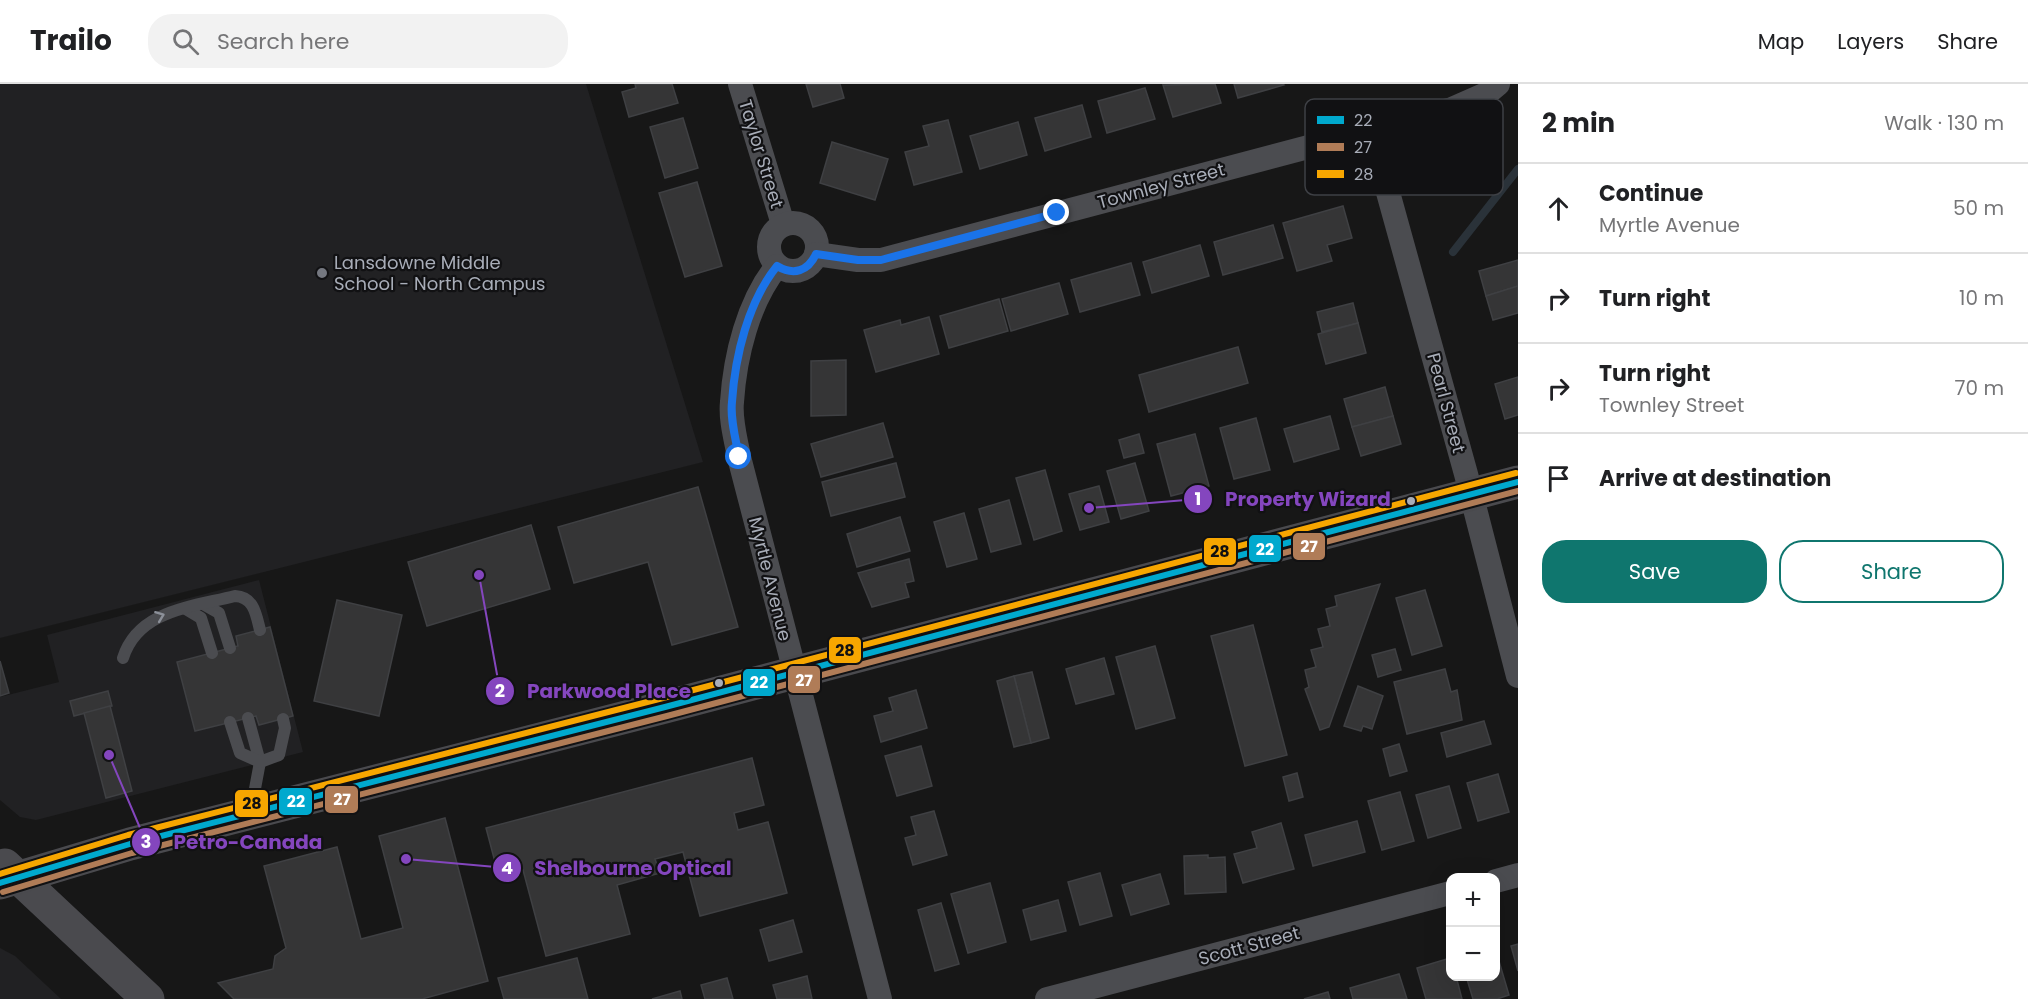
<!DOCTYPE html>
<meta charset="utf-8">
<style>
body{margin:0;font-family:Poppins,sans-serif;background:#f2f2f2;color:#202124}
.controls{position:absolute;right:18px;bottom:18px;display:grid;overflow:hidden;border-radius:12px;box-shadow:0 6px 24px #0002}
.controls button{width:54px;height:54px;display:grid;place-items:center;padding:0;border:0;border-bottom:2px solid #e0e0e0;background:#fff;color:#202124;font:30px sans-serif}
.stop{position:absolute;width:18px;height:18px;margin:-14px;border:4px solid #1a73e8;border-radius:50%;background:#fff}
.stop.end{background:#1a73e8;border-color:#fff;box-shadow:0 2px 6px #0008}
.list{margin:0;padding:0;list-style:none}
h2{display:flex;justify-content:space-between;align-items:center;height:78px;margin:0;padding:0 24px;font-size:26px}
h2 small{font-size:20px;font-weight:400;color:#757577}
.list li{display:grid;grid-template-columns:39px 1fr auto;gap:18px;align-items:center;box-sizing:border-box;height:90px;padding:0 24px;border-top:2px solid #e0e0e0}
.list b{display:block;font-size:22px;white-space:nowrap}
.list p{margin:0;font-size:20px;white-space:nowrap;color:#757577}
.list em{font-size:20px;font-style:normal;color:#757577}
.actions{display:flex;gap:12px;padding:18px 24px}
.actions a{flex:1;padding:14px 0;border:2px solid #0f766e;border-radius:24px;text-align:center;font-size:21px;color:#0f766e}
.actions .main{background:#0f766e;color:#fff}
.icon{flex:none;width:33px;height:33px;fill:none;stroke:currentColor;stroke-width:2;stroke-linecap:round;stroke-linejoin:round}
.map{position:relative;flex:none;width:1518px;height:915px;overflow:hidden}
header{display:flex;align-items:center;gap:36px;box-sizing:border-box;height:84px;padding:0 30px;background:#fff;border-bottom:2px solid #e0e0e0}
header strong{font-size:28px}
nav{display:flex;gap:33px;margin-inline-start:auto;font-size:21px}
.search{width:420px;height:54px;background:#f2f2f2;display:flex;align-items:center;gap:15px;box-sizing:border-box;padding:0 21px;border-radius:24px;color:#757577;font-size:22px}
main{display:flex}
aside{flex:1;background:#fff}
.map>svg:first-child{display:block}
.built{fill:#212123}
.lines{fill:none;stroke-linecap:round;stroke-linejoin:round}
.stream{stroke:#2a3239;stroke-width:8}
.building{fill:#353536;stroke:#3f4043;stroke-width:1.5}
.lane{stroke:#4b4c50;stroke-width:12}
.street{stroke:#4b4c50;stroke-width:24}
.secondary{stroke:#4a4a4e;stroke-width:33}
.bus-1-casing{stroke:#111113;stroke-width:10}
.bus-2-casing{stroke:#111113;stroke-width:10}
.bus-3-casing{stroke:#111113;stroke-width:10}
.bus-1{stroke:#00a9ce;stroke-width:6}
.bus-2{stroke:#b07c57;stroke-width:6}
.bus-3{stroke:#f7a600;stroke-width:6}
.oneway{stroke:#8c9099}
.route{stroke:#1a73e8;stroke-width:8}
.poi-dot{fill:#757880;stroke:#111113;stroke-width:2}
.bus-dot{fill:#a8adb8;stroke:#111113;stroke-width:2}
.labels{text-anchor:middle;stroke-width:4.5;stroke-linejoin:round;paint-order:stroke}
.street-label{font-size:18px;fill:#a8adb8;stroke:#111113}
.poi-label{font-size:18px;fill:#a8adb8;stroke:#111113;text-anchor:start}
.key{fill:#111113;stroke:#3e4045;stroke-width:1.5}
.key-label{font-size:16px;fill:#a8adb8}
.leader{fill:none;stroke:#8446be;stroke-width:2}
.callout-dot{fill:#8446be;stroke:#111113;stroke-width:2}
.mark-label{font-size:18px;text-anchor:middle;font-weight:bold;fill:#fff}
.callout-label{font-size:20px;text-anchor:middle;font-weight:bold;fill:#8446be;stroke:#111113;stroke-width:4.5;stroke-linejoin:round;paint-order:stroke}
.line-badge{stroke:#111113;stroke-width:2}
.badge-label{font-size:16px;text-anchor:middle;font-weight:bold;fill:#fff}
.pale-badge-label{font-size:16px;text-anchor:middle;font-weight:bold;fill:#111}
</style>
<header>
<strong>Trailo</strong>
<div class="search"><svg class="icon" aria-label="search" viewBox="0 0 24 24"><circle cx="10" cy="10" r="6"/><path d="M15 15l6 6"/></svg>Search here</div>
<nav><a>Map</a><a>Layers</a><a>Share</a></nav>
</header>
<main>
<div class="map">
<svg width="1518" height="915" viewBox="0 0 1518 915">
<rect width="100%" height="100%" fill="#171717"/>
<g class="built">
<polygon points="0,0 586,0 703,378 0,554"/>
<polygon points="259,496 303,668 36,736 20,733 0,716 0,613 59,598 47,551"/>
<polygon points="0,864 15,872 61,915 0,915"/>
</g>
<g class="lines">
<polyline class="stream" points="1453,168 1518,85"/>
</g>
<g class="building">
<polygon points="635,0 672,0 678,19 629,33 622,8 636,4"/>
<polygon points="806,0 840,0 844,14 813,23"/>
<polygon points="1215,0 1221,19 1173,33 1163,1"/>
<polygon points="1234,0 1283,0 1284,1 1238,14"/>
<polygon points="1145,4 1155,35 1107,49 1098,17"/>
<polygon points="1082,21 1091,53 1045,67 1035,34"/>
<polygon points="683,34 698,84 665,94 650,43"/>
<polygon points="948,36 962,88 914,101 905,68 929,62 923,42"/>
<polygon points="1018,38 1027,71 980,85 970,52"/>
<polygon points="832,58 888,75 875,116 820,99"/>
<polygon points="697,98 722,182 685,193 659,109"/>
<polygon points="1343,122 1352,154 1327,161 1332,177 1297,187 1283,139"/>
<polygon points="1273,141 1283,174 1223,191 1214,158"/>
<polygon points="1200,161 1209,192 1152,209 1143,178"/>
<polygon points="1518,176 1518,202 1486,212 1479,187"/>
<polygon points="1131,179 1140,211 1080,228 1071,196"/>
<polygon points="1059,199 1068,230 1011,247 1002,215"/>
<polygon points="1518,202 1518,229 1493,236 1486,212"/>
<polygon points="999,215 1008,247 949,264 940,232"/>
<polygon points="1353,219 1358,239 1322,248 1317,228"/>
<polygon points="929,233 939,270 876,288 864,246 900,236 901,241"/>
<polygon points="1358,239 1366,269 1326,280 1318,250"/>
<polygon points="1238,263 1248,299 1149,328 1139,291"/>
<polygon points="846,276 846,331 811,332 811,277"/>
<polygon points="1518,293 1518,331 1505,335 1495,300"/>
<polygon points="1385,303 1393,332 1352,343 1344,315"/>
<polygon points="1330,332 1339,365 1294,378 1284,345"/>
<polygon points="1393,332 1401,360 1361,372 1352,343"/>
<polygon points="1256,334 1270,386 1234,395 1220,344"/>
<polygon points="883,339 893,373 821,393 811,360"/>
<polygon points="1139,350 1144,369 1124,374 1119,356"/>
<polygon points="1195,350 1209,402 1171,412 1157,360"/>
<polygon points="896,379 905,413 831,432 822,398"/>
<polygon points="1135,379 1149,427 1121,435 1107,387"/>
<polygon points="1045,386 1062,447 1034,456 1016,394"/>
<polygon points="1099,402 1109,438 1080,446 1069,410"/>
<polygon points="698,403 738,543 672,561 648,478 574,499 558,443"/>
<polygon points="1009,416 1021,460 991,468 979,425"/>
<polygon points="964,429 977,475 947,483 934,438"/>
<polygon points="900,433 910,467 857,483 847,450"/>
<polygon points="531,441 550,505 427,542 408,478"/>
<polygon points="909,475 914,497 905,499 909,513 872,523 858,489"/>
<polygon points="1380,500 1329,643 1320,646 1305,605 1309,603 1305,586 1316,583 1311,566 1323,563 1318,545 1330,542 1326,525 1337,522 1335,512"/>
<polygon points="1425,506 1442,562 1412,571 1396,514"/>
<polygon points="337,516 402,531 379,632 314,617"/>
<polygon points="1253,541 1287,671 1245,682 1211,552"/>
<polygon points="270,543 293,632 259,641 256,632 195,647 177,578 238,562 236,552"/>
<polygon points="1155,562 1175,634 1136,645 1116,573"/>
<polygon points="1395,565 1401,586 1378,593 1372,571"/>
<polygon points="1104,574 1114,610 1076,620 1066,585"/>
<polygon points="0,577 9,609 0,612"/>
<polygon points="1445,585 1451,608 1457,606 1462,636 1407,650 1394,598"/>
<polygon points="1032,588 1049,654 1031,659 1014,592"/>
<polygon points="1014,592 1031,659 1014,663 997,597"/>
<polygon points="1358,602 1383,612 1372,645 1363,642 1361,647 1344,642"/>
<polygon points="916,606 927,644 881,658 874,632 893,627 889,614"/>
<polygon points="108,607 112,622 74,632 70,617"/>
<polygon points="110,622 132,707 106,714 84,629"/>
<polygon points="1484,637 1491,660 1447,673 1441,649"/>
<polygon points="1399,660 1407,687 1390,692 1383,665"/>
<polygon points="921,662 932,702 897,712 885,672"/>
<polygon points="752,674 764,721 734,729 738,746 768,738 787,809 700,832 683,768 655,775 660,789 617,801 630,850 546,872 523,786 499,793 486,744"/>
<polygon points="1297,689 1303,713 1289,717 1283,693"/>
<polygon points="1498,690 1509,728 1478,737 1467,699"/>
<polygon points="1449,702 1461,744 1428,754 1416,711"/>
<polygon points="1400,708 1414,757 1382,766 1368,717"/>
<polygon points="934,727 947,771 913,781 905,754 916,751 911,733"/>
<polygon points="445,734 488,897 422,915 234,915 218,899 273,885 275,872 286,864 264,782 337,763 361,855 403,844 379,752"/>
<polygon points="1357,737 1365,768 1313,782 1305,751"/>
<polygon points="1281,739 1294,785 1243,799 1234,770 1257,764 1252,748"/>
<polygon points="1208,771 1208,774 1225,773 1226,808 1185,810 1184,772"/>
<polygon points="1100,789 1112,832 1080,841 1068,798"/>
<polygon points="1160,790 1169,820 1131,831 1122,801"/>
<polygon points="990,799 1006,858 968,869 951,810"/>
<polygon points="1058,816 1066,847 1031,856 1023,826"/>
<polygon points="941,819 959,880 935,887 918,826"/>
<polygon points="793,836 802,868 769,877 760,846"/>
<polygon points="1518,860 1518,887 1511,862"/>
<polygon points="1496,867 1509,911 1497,915 1473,915 1466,892 1496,892"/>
<polygon points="577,874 588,915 504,915 498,894"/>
<polygon points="1450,874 1450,892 1456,892 1462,915 1426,915 1417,884"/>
<polygon points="1399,890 1407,915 1353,915 1350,904"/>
<polygon points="807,892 812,915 777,915 773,901"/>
<polygon points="727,894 733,915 705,915 701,901"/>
<polygon points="680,907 682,915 652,915"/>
<polygon points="1328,908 1330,915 1304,915"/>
</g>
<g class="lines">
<g class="lane">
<polyline points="203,520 219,529 230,564"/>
<polyline points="186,525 201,534 212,569"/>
<path d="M 123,574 C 138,526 192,523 235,512 C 254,513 256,530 260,546"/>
<polyline points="248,634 260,678 251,726"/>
<polyline points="230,638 240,669 260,678 279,671 285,644 283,635"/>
</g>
<g class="street">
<polyline points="740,0 783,140"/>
<polyline points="1371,47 1466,390 1518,592"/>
<circle cx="793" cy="163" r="24"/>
<polyline points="816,170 858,176 881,176 1452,25 1486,10 1498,0"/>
<path d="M 777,182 C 748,218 735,272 732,318 C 730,335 736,356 739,373 L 880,915"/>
<polyline points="1496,797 1518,791"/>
<polyline points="1047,915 1450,809"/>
</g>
<g class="secondary">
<polyline points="5,781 148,915"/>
<polyline points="0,799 130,760 665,623 1518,398"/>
</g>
<defs>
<polyline id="bus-1" points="0,799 130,760 665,623 1518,398"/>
<polyline id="bus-2" points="3,808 132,769 667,632 1518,407"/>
<polyline id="bus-3" points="0,790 128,751 663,614 1516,389"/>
</defs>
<use href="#bus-1" class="bus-1-casing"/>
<use href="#bus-2" class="bus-2-casing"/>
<use href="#bus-3" class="bus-3-casing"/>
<use href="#bus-1" class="bus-1"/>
<use href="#bus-2" class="bus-2"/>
<use href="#bus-3" class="bus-3"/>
</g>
<defs><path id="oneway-chevron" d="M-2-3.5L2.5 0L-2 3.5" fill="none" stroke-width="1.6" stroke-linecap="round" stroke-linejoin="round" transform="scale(1.5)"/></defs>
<use class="oneway" href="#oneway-chevron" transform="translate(160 532) rotate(-21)"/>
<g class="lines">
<path class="route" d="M 739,373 C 736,356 730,335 732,318 C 735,272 748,218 777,182 C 794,192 808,187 816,170 L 858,176 L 881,176 L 1057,129"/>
</g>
<circle class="poi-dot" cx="322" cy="189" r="6"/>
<g class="bus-dot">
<circle cx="1411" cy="417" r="5"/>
<circle cx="719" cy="599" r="5"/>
</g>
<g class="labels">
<g class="street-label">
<text transform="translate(761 70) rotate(73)" y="6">Taylor Street</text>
<text transform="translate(1161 102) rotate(-15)" y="6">Townley Street</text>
<text transform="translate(1446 319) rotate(75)" y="6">Pearl Street</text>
<text transform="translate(770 495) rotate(76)" y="6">Myrtle Avenue</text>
<text transform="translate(1249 862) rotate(-15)" y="6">Scott Street</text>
</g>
<g class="poi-label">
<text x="334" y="185">Lansdowne Middle<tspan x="334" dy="21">School - North Campus</tspan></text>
</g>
</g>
<rect x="1305" y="15" width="198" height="96" rx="9" class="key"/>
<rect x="1317" y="32" width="27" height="8" fill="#00a9ce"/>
<rect x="1317" y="59" width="27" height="8" fill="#b07c57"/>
<rect x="1317" y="86" width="27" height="8" fill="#f7a600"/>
<g class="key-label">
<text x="1354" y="42">22</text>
<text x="1354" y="69">27</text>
<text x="1354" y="96">28</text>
</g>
<path class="leader" d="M1089 424L1198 415M479 491L500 607M109 671L146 758M406 775L507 784"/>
<g class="callout-dot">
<circle cx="1089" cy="424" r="6"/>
<circle cx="479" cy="491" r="6"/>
<circle cx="109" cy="671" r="6"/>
<circle cx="406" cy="775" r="6"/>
<circle cx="1198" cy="415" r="15"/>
<circle cx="500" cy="607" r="15"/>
<circle cx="146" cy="758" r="15"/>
<circle cx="507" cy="784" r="15"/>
</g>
<g class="mark-label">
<text x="1198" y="421">1</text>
<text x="500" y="613">2</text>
<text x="146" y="764">3</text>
<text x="507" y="790">4</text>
</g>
<g class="callout-label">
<text x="1308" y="422">Property Wizard</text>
<text x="609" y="614">Parkwood Place</text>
<text x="248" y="765">Petro-Canada</text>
<text x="633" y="791">Shelbourne Optical</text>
</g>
<g class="line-badge">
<rect x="1292" y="448" width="34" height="29" rx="6" fill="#b07c57"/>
<rect x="1248" y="450" width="34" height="29" rx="6" fill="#00a9ce"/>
<rect x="1203" y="453" width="34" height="29" rx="6" fill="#f7a600"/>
<rect x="828" y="552" width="34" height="28" rx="6" fill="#f7a600"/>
<rect x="787" y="581" width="34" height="29" rx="6" fill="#b07c57"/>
<rect x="742" y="584" width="34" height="29" rx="6" fill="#00a9ce"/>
<rect x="324" y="701" width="35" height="29" rx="6" fill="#b07c57"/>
<rect x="278" y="703" width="35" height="29" rx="6" fill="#00a9ce"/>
<rect x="234" y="705" width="35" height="29" rx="6" fill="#f7a600"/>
</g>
<g class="badge-label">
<text x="1309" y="468">27</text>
<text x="1265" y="471">22</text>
<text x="804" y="602">27</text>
<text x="759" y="604">22</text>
<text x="342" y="721">27</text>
<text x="296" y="723">22</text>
</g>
<g class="pale-badge-label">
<text x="1220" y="473">28</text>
<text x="845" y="572">28</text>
<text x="252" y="725">28</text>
</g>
</svg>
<div class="controls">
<button>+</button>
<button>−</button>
</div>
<div class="stop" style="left:739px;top:373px"></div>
<div class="stop end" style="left:1057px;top:129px"></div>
</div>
<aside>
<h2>2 min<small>Walk · 130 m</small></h2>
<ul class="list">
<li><svg class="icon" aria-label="ahead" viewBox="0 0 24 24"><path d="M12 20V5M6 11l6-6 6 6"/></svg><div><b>Continue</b><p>Myrtle Avenue</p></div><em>50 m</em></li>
<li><svg class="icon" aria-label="right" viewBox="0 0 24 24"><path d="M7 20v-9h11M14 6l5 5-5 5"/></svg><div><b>Turn right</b></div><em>10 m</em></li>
<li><svg class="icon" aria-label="right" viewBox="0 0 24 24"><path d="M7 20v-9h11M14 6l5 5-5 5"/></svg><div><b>Turn right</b><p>Townley Street</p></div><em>70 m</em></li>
<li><svg class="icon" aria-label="arrive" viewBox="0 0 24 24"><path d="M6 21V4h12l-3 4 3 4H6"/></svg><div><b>Arrive at destination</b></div></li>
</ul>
<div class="actions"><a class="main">Save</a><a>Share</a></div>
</aside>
</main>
